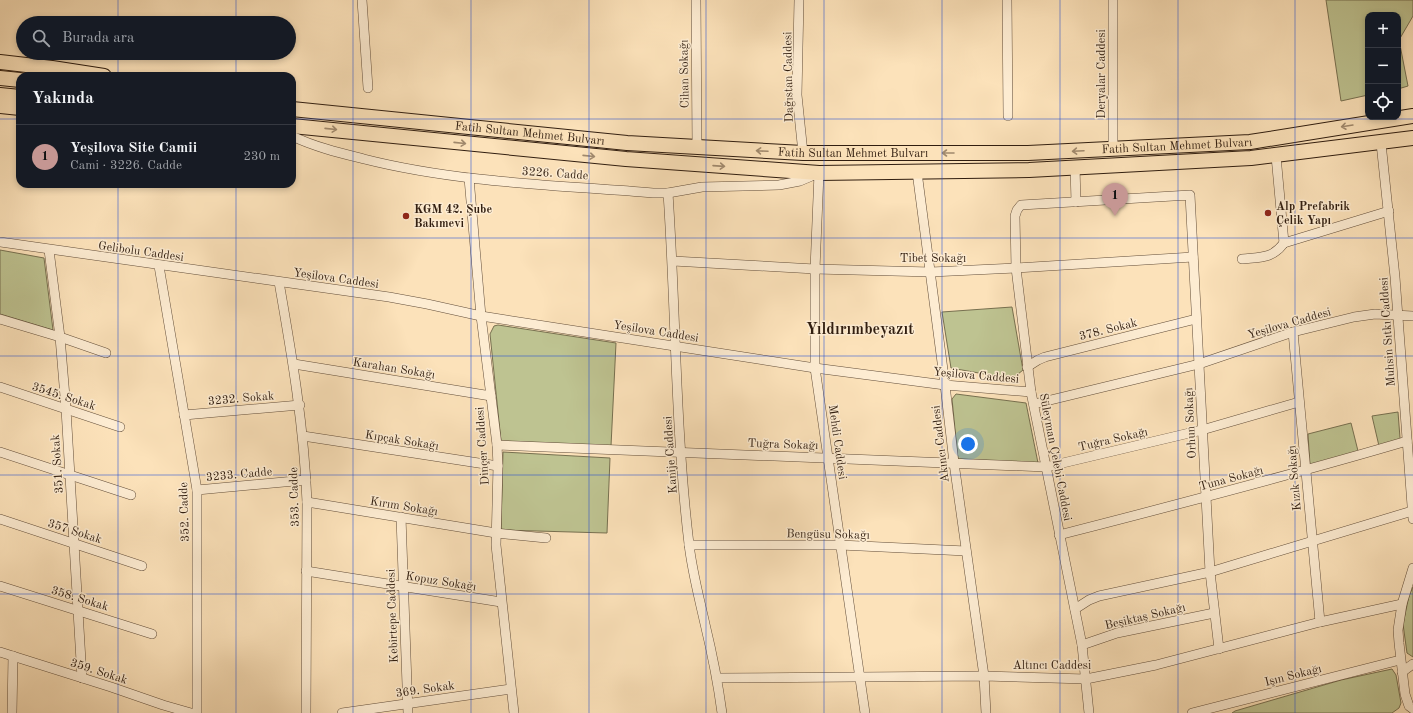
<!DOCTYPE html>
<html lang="tr">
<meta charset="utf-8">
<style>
body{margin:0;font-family:"Old Standard TT",serif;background:#242831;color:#f1f3f6}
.controls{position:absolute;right:12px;top:12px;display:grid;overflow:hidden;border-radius:8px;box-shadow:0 2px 6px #0003}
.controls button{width:36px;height:36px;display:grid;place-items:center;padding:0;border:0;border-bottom:1px solid #363941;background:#171b24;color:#f1f3f6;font:20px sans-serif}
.you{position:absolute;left:968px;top:444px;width:14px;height:14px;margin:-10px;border:3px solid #fff;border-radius:50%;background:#1a73e8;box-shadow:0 0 0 6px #1a73e833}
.badge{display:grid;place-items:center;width:26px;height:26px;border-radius:50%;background:#c59692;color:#111;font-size:13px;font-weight:700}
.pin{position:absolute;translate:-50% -33px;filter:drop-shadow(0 1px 2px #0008)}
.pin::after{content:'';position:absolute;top:21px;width:14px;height:12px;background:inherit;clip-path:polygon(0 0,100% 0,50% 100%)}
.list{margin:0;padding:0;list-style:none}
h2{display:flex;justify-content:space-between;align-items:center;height:52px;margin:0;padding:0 16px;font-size:17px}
h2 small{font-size:13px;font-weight:400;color:#9ea1a6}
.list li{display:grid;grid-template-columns:26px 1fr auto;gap:12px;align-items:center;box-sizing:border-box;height:64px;padding:0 16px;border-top:1px solid #363941}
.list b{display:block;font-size:15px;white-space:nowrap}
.list p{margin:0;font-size:13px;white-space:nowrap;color:#9ea1a6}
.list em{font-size:13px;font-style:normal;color:#9ea1a6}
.icon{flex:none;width:22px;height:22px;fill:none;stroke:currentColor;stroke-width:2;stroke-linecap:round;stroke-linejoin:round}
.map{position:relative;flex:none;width:1413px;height:713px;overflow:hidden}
.search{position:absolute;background:#171b24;box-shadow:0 2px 6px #0003;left:16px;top:16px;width:280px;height:44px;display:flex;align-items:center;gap:10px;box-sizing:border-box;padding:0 14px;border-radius:22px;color:#9ea1a6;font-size:15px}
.panel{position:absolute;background:#171b24;box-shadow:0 2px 6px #0003;left:16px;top:72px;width:280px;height:116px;border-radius:12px}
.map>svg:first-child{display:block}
.green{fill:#bec391;stroke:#777050}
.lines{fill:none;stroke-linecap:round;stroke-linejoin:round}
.minor-casing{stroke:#634e3a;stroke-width:10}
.highway-casing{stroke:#301d0f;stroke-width:16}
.minor{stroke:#fdecd2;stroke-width:9}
.highway{stroke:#fce2ba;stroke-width:14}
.oneway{stroke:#a0896d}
.grid{fill:none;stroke:#1d4ed8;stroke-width:1;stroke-opacity:0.55}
.poi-dot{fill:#8f2418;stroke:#fdecd2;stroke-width:1.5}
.labels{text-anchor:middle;stroke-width:3;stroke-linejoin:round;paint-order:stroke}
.street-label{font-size:12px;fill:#301d0f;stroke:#fdecd2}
.poi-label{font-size:12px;font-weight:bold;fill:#301d0f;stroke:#fdecd2;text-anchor:start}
.district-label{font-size:16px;font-weight:bold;fill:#301d0f;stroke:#fdecd2}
</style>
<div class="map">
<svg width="1413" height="713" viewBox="0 0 1413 713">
<rect width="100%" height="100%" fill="#fce2ba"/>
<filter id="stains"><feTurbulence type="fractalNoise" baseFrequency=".005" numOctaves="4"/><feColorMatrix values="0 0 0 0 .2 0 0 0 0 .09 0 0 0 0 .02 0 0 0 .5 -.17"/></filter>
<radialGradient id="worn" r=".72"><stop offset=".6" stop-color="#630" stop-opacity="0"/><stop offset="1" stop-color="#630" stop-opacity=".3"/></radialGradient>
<g class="green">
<polygon points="1326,0 1413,0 1413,16 1399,40 1408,86 1398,89 1398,15 1368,15 1368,95 1341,101"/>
<polygon points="0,250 44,258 53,330 0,314"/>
<polygon points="1012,307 1023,370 1012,379 951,368 942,312"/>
<polygon points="498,325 616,343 611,446 501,441 490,334 494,326"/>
<polygon points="956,394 1026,403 1038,463 958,459 952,399"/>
<polygon points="1398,412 1400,438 1397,441 1379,446 1372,416"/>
<polygon points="1351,423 1358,451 1310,465 1308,434"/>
<polygon points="503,452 610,458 607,533 501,530"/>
<polygon points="1413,587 1413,657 1407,653 1403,624 1409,596"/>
<polygon points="1392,669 1396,675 1401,703 1399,708 1392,713 1232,713 1235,711 1341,680"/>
</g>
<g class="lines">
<defs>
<g id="minor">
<polyline points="362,0 368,88"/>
<polyline points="696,0 697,148"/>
<polyline points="799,0 797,95 803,153"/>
<polyline points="1007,0 1008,116"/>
<path d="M 292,136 C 315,147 340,153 364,159 C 459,183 557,185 653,193 L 668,193 L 702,187 L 779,185 L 800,181 L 819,173 L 815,269 L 815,368 L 865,713"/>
<polyline points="1381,143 1395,277 1413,519"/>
<polyline points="1113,149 1113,0"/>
<polyline points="1276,156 1284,243"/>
<polyline points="1075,167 1076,202"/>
<polyline points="917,172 945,385 954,463 984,676 986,713"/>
<polyline points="469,178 481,316 497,445 498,466 496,545 514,713"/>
<path d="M 668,193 C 676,310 675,427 689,544 C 692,571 699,597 705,624 C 712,653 718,683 722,713"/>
<polyline points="0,242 389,297 427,304 481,316 815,368 945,385 1031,392"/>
<polyline points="1284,243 1389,211"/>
<polyline points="49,250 60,337 66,409 82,678"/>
<path d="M 1242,259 C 1261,257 1272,259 1284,243"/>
<polyline points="673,261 815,269 931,272 1016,268 1193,257"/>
<polyline points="159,266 197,490 197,713"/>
<path d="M 279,282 C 292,356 304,426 307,502 L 306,713"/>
<polyline points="0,319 60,337 106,353"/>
<polyline points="1293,332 1320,622"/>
<polyline points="294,364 491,396"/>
<polyline points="1027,367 1038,360 1045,357 1196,319"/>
<polyline points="0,387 120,427"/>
<polyline points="1034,404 1199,364 1293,332 1354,317 1375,314 1413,316"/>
<polyline points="184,415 300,405"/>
<polyline points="303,436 498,466"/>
<polyline points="497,445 1046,467 1202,430 1299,402"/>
<polyline points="0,452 131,495"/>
<polyline points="197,490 306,480"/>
<polyline points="307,502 496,533 546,538"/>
<polyline points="401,517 408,713"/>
<polyline points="0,519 142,566"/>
<path d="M 1059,535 C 1176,505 1292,475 1407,441"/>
<polyline points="689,545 840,545 966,551"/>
<polyline points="1413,568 1402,604 1398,630 1399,643 1405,694 1409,706 1413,709"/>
<polyline points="306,571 501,602"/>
<polyline points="0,586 152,634"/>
<polyline points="1075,609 1089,600 1099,596 1210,572 1412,511"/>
<polyline points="1082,645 1117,633 1214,613"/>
<polyline points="0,652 111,687 163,705 191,713"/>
<polyline points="1402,672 1413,664"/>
<polyline points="717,678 984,676 1086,679 1156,665 1320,622 1402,604"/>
<polyline points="12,713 13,656"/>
<polyline points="342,713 511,689"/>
<polyline points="1089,713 1082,645 1031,392 1016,268 1015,216 1017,210 1021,205 1190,195 1210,572 1219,649"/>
<polyline points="1192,713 1400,660"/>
</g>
<g id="highway">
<polyline points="0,62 52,68 104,76"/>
<polyline points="0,78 20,80"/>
<polyline points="0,95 20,97"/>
<polyline points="0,106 20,108"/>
<path id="s1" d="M 292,109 L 627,143 L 803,153 L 1028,153 L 1250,142 L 1413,116"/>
<polyline points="292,126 626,159 819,173 1029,170 1251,158 1413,138"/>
</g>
</defs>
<use href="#minor" class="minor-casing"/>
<use href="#highway" class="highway-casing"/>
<use href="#minor" class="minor"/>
<use href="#highway" class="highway"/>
</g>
<defs><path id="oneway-shaft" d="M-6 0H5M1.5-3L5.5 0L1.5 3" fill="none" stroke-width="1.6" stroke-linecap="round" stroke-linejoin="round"/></defs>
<g class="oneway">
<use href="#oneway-shaft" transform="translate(1347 126) rotate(171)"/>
<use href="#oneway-shaft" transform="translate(331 129) rotate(6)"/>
<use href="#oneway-shaft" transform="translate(460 143) rotate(6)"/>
<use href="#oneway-shaft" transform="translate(762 151) rotate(-177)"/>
<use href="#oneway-shaft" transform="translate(1078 151) rotate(177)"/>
<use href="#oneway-shaft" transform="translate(948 153) rotate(180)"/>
<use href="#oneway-shaft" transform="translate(589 156) rotate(6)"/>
<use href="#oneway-shaft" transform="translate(719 166) rotate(4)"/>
</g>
<path class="grid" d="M 118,0 L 118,23M 236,0 L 236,23M 353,0 L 353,713M 471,0 L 471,713M 589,0 L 589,713M 706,0 L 706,713M 824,0 L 824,713M 942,0 L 942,713M 1060,0 L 1060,713M 1178,0 L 1178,713M 1295,0 L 1295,713M 118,53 L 118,76M 236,53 L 236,76M 0,119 L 20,119M 292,119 L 1413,119M 118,184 L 118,713M 236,184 L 236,713M 0,238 L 1413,238M 0,356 L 1413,356M 0,475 L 1413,475M 0,594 L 1413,594"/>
<g class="poi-dot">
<circle cx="1268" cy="213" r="4"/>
<circle cx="406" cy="216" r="4"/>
</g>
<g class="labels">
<g class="street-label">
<text transform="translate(684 74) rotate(-91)" y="4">Cihan Sokağı</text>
<text transform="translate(1101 74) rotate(-90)" y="4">Deryalar Caddesi</text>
<text transform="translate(788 77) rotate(-91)" y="4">Dağıstan Caddesi</text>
<text dy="4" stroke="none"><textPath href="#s1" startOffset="239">Fatih Sultan Mehmet Bulvarı</textPath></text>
<text dy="4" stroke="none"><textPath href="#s1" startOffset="887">Fatih Sultan Mehmet Bulvarı</textPath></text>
<text dy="4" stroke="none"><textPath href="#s1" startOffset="563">Fatih Sultan Mehmet Bulvarı</textPath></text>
<text transform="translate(555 173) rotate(4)" y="4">3226. Cadde</text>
<text transform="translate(141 251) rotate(8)" y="4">Gelibolu Caddesi</text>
<text x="933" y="262">Tibet Sokağı</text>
<text transform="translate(336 278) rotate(8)" y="4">Yeşilova Caddesi</text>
<text transform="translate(1289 323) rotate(-16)" y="4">Yeşilova Caddesi</text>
<text transform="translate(1108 329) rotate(-14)" y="4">378. Sokak</text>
<text transform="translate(656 331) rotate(9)" y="4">Yeşilova Caddesi</text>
<text transform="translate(1387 332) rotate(-94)" y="4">Muhsin Sıtkı Caddesi</text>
<text transform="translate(394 368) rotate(9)" y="4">Karahan Sokağı</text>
<text transform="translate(976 375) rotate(5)" y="4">Yeşilova Caddesi</text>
<text transform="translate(64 396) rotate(18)" y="4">3545. Sokak</text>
<text transform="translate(241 398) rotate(-5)" y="4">3232. Sokak</text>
<text transform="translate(1190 423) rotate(-93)" y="4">Orhun Sokağı</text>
<text transform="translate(1113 439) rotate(-13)" y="4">Tuğra Sokağı</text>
<text transform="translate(402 440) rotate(9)" y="4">Kıpçak Sokağı</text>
<text transform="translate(838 442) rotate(82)" y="4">Mehdi Caddesi</text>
<text transform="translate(783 444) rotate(2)" y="4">Tuğra Sokağı</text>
<text transform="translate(940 444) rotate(-97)" y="4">Akıncı Caddesi</text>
<text transform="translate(482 446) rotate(-94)" y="4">Dinçer Caddesi</text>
<text transform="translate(670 455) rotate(-94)" y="4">Kanije Caddesi</text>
<text transform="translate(1056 457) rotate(79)" y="4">Süleyman Çelebi Caddesi</text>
<text transform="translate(57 464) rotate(-94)" y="4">351. Sokak</text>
<text transform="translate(239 474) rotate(-5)" y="4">3233. Cadde</text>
<text transform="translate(1231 478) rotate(-15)" y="4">Tuna Sokağı</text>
<text transform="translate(1294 478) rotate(-95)" y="4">Kızık Sokağı</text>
<text transform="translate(294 497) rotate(-92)" y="4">353. Cadde</text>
<text transform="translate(404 506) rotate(9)" y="4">Kırım Sokağı</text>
<text transform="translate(184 512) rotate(-92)" y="4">352. Cadde</text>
<text transform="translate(75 531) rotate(18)" y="4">357 Sokak</text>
<text transform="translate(828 534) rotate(1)" y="4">Bengüsu Sokağı</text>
<text transform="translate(441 581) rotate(9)" y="4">Kopuz Sokağı</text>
<text transform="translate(80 598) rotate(17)" y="4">358. Sokak</text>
<text transform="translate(392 616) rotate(-92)" y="4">Kebirtepe Caddesi</text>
<text transform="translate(1145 616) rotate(-13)" y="4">Beşiktaş Sokağı</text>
<text x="1052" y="669">Altıncı Caddesi</text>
<text transform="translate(99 671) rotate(18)" y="4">359. Sokak</text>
<text transform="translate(1293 675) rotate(-14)" y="4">Işın Sokağı</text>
<text transform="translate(425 689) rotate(-8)" y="4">369. Sokak</text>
</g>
<g class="poi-label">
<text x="1276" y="210">Alp Prefabrik<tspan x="1276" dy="14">Çelik Yapı</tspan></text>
<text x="414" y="213">KGM 42. Şube<tspan x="414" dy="14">Bakımevi</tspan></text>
</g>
<g class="district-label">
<text x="860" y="334">Yıldırımbeyazıt</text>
</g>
</g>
<rect width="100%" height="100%" filter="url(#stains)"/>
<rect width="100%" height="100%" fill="url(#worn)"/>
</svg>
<div class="controls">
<button>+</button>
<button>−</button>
<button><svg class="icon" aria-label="locate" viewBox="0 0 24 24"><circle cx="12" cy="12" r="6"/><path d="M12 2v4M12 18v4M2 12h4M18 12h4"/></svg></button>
</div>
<div class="you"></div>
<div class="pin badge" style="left:1115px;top:216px">1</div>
<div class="search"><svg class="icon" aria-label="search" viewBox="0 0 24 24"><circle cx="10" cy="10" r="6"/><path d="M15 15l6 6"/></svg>Burada ara</div>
<section class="panel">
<h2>Yakında<small></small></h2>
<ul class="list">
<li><span class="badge">1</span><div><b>Yeşilova Site Camii</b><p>Cami · 3226. Cadde</p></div><em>230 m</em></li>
</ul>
</section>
</div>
